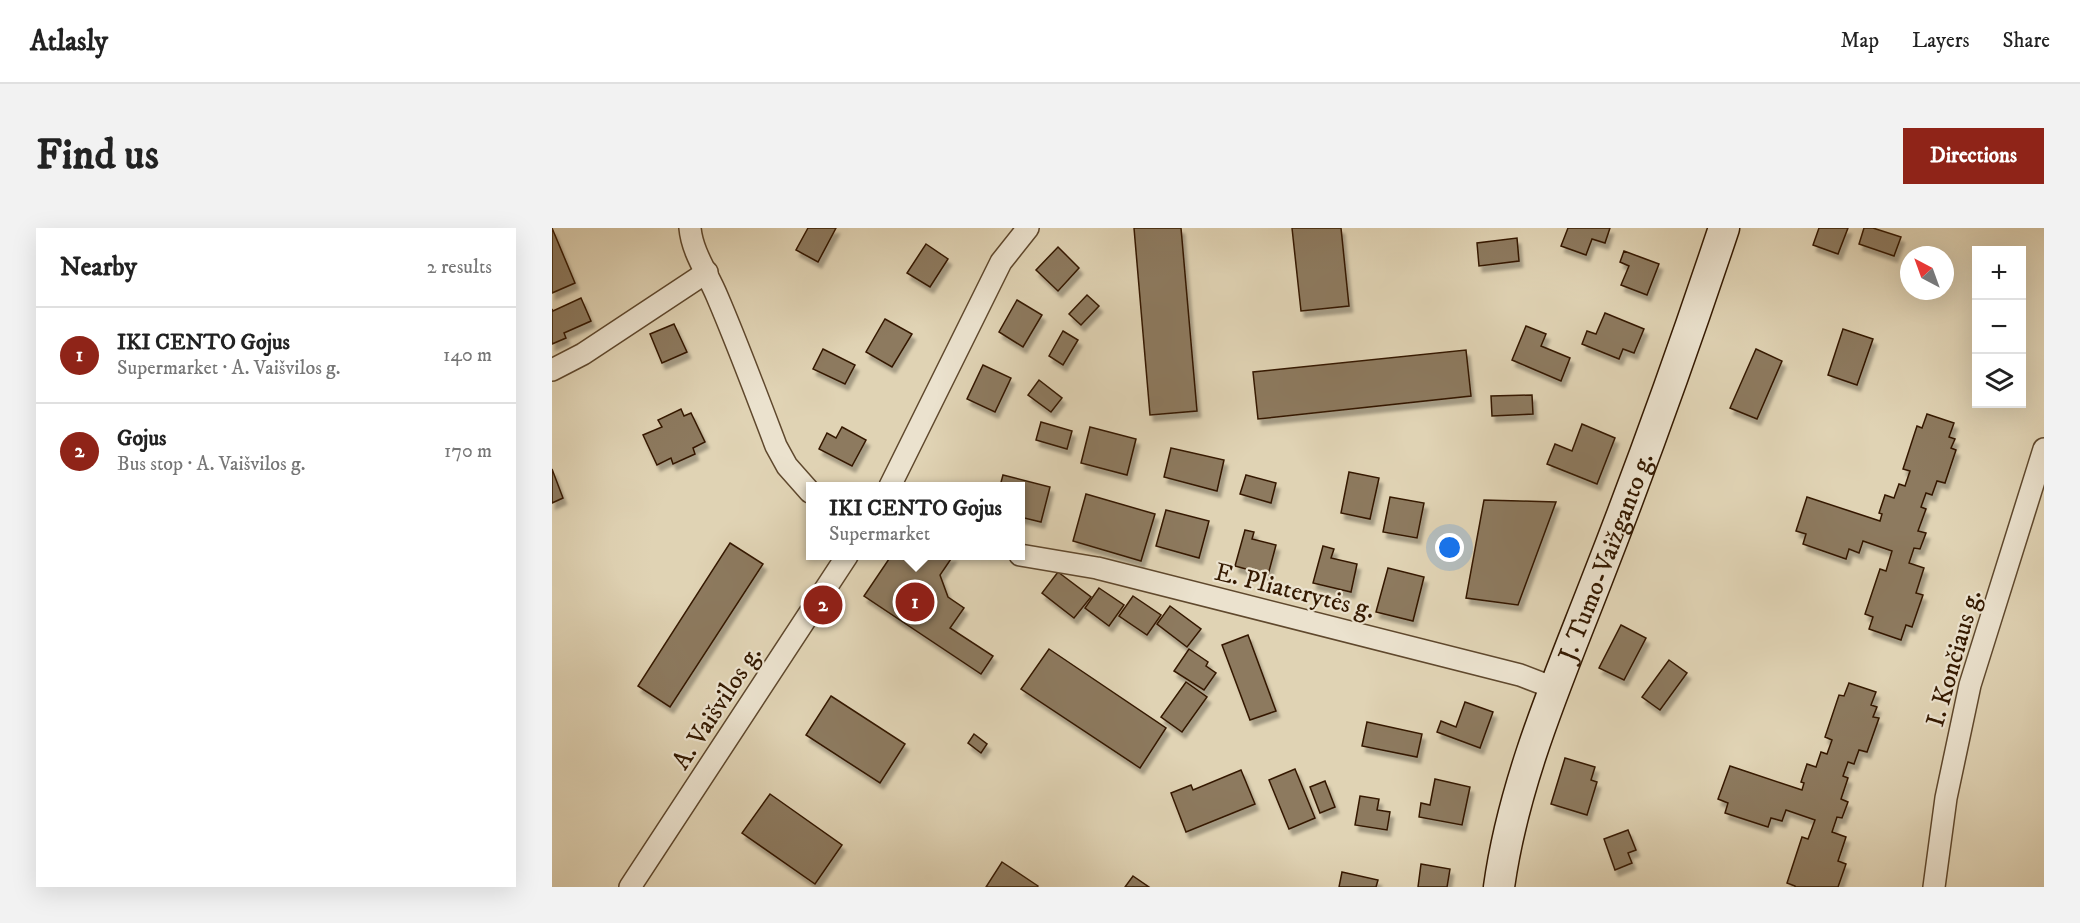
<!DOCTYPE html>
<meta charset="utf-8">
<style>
body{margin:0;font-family:"IM FELL DW Pica",serif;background:#f2f2f2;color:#222}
.controls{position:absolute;right:18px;top:18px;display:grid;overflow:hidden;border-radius:0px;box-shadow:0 6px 24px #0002}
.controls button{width:54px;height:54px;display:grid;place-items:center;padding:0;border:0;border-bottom:2px solid #e0e0e0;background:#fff;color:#222;font:30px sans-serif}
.compass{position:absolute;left:1348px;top:18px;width:54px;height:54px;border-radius:50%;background:#fff;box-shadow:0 6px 24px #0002;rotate:319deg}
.you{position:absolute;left:898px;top:320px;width:21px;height:21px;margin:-15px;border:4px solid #fff;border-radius:50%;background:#1a73e8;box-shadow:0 0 0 9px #1a73e833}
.badge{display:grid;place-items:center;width:39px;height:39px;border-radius:50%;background:#8f2418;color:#fff;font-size:20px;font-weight:700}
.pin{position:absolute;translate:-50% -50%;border:3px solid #fff;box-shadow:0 2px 6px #0006}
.popup{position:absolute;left:254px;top:254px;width:219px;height:78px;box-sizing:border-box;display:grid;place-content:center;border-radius:0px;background:#fff;filter:drop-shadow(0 2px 4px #0005);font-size:20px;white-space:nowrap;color:#767676}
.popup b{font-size:22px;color:#222}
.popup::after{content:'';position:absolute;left:50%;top:100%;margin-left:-12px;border:12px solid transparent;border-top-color:#fff}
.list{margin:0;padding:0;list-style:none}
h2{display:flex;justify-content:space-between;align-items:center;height:78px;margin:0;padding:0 24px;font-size:26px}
h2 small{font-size:20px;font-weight:400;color:#767676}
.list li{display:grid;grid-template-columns:39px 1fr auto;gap:18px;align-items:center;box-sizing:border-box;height:96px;padding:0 24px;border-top:2px solid #e0e0e0}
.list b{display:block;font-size:22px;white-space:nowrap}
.list p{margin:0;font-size:20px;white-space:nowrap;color:#767676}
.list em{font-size:20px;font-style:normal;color:#767676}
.icon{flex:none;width:33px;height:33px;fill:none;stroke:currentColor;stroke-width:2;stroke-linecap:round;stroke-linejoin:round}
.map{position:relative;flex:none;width:1492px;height:659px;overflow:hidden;border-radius:0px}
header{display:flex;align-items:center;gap:36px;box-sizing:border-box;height:84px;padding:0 30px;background:#fff;border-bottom:2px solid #e0e0e0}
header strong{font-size:28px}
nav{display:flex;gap:33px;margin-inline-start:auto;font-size:21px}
.intro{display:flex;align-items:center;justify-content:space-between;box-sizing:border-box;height:144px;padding:0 36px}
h1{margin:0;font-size:42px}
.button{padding:15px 27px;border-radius:0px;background:#8f2418;color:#fff;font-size:21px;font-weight:700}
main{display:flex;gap:36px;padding:0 36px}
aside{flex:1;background:#fff;border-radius:0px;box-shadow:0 6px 24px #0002}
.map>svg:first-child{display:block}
.building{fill:#8d7a5e;stroke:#341900;stroke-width:1.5;filter:url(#shadow)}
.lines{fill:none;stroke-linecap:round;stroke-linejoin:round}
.minor-casing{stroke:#5f482d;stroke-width:24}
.secondary-casing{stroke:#341900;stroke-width:33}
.minor{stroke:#ebe2ce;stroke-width:21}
.secondary{stroke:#ebe2ce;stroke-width:30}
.labels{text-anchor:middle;stroke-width:4.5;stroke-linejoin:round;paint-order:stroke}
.street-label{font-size:26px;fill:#341900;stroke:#ebe2ce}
</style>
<header>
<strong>Atlasly</strong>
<nav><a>Map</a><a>Layers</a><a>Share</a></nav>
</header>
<div class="intro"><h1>Find us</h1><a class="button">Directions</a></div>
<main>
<aside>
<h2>Nearby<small>2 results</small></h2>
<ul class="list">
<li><span class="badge">1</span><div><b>IKI CENTO Gojus</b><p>Supermarket · A. Vaišvilos g.</p></div><em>140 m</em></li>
<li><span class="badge">2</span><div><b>Gojus</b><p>Bus stop · A. Vaišvilos g.</p></div><em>170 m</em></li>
</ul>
</aside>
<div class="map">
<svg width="1492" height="659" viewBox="0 0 1492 659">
<defs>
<filter id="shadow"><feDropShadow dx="3.5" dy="6" stdDeviation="1.5" flood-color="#0004"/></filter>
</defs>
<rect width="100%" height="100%" fill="#e0d3b4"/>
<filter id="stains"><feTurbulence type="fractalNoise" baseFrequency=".00333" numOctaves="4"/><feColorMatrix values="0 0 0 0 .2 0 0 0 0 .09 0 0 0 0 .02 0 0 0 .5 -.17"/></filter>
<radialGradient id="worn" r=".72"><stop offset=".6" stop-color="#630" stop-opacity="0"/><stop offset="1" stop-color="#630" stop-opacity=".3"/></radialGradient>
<g class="building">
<polygon points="0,0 23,55 0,65"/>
<polygon points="256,0 284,0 266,34 244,22"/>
<polygon points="582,0 629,0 645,183 598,187"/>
<polygon points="740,0 789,0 797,78 749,83"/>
<polygon points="1016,0 1058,0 1053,15 1040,11 1034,27 1009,18"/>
<polygon points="1267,0 1296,0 1286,26 1261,17"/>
<polygon points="1312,0 1321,0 1349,9 1342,28 1307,16"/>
<polygon points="965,10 967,33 927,38 925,15"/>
<polygon points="374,16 396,31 378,59 355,45"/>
<polygon points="506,19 527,40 506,63 484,42"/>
<polygon points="1072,23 1107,36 1095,67 1069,57 1077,38 1068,34"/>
<polygon points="535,67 547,78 529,97 517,86"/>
<polygon points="29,70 39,93 12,105 14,110 0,116 0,81 1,83"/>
<polygon points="465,72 490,87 471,119 447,104"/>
<polygon points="1053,85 1092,101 1082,125 1071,121 1067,131 1030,116 1035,103 1044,106"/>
<polygon points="333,91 360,106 340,139 314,124"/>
<polygon points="122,96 135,124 110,135 98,106"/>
<polygon points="974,98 994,106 989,118 1018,130 1009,153 960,132"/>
<polygon points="1291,101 1321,111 1305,157 1276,147"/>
<polygon points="511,103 526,112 511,137 497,128"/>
<polygon points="271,121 303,137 293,156 261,141"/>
<polygon points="1204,121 1230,133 1205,191 1178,180"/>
<polygon points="914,122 919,168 706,191 701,144"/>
<polygon points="431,137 459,150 443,184 415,171"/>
<polygon points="487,152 510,170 499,184 476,167"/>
<polygon points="980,167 981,186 940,188 939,168"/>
<polygon points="129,181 132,188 139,185 153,214 141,220 143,226 121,236 119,230 105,237 91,207 110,199 106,192"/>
<polygon points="1375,186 1402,195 1397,209 1403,211 1399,220 1404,222 1393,255 1385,253 1380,267 1374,265 1369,279 1374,281 1366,303 1374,305 1368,321 1362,320 1357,335 1372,340 1364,365 1371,367 1360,399 1354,397 1349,412 1317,401 1321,389 1313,386 1328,341 1334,343 1340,323 1311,313 1307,325 1297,321 1294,331 1251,316 1254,306 1244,303 1255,269 1328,293 1330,286 1327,285 1333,267 1342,270 1347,256 1353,258 1358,243 1351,241 1365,198 1370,200"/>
<polygon points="489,194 520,203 515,221 484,212"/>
<polygon points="1030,196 1063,210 1045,256 995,236 1003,216 1020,223"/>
<polygon points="290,199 314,212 300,238 267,221 275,205 284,210"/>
<polygon points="538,199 584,211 575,247 529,235"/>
<polygon points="619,220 672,232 665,263 612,249"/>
<polygon points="0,241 11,270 0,275"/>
<polygon points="797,244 827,250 818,291 789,285"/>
<polygon points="451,247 498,259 489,294 468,289 468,258 448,258"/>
<polygon points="694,247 724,255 719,275 688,266"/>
<polygon points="534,266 603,286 589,333 521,313"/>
<polygon points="838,269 872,275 865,310 831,304"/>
<polygon points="932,272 1004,274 966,377 914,370"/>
<polygon points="614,282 657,293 647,330 604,318"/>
<polygon points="693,302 702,304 700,311 724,317 716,347 683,338"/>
<polygon points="178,315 211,336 118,479 86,458"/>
<polygon points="771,318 782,321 779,330 805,336 799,364 761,355"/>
<polygon points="339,328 401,328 388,347 396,369 412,380 398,400 441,428 429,446 312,368"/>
<polygon points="836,340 872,349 861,393 824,384"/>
<polygon points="506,344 539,369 522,390 490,365"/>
<polygon points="547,360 572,377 557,398 533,380"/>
<polygon points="581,368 609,387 595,407 567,388"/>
<polygon points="618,378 649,401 635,419 605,396"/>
<polygon points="1069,397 1094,410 1072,452 1047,440"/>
<polygon points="696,407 724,483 698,492 670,417"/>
<polygon points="497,421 614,500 588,540 469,461"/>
<polygon points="637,421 656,434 654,438 664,445 652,462 622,443"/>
<polygon points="1117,432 1135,445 1108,482 1090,469"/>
<polygon points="634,454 655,469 630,504 609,489"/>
<polygon points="1297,455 1324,464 1319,477 1325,479 1321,489 1327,490 1315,524 1307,522 1302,536 1296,534 1291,548 1296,550 1289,571 1296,574 1290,590 1285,589 1280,604 1294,609 1286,633 1294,636 1286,659 1243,659 1243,658 1235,655 1250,609 1256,611 1263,592 1234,582 1230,593 1219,590 1216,599 1173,585 1176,575 1166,571 1178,538 1250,562 1252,555 1249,554 1255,536 1264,539 1269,524 1275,526 1280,512 1273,509 1287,467 1292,468"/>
<polygon points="279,468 353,516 328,555 254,507"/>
<polygon points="913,474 941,484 928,520 885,504 889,493 904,499"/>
<polygon points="815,494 870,506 865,529 810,518"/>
<polygon points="422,506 435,516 429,525 416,515"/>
<polygon points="1013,530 1043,539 1039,552 1045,554 1035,587 999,576"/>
<polygon points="743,541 763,590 737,601 717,552"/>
<polygon points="689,542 703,576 634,604 619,565 639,557 641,562"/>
<polygon points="883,551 918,559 910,597 867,589 869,575 878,577"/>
<polygon points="773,553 783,579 768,585 758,559"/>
<polygon points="218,566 290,617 263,656 190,605"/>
<polygon points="808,568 827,571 825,582 838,584 835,602 803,597"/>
<polygon points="1076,602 1084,622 1076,625 1080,635 1063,642 1052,611"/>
<polygon points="450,634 486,658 485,659 434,659"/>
<polygon points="869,636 898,641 895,659 866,659"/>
<polygon points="790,644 826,652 824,659 787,659"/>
<polygon points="581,648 597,659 573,659"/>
</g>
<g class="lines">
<defs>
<g id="minor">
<path d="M 138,0 C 140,24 156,46 165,68 C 186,117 205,168 224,218 L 235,238 L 258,264"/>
<polyline points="0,142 31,126 155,44"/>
<polyline points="338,258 449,34 476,0"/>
<polyline points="468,327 545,340 968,447 1002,460"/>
<polyline points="78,659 295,328"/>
<polyline points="1382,659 1394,570 1418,457 1492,221"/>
</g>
<g id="secondary">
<path id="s1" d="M 947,659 C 962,551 1007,450 1046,349 C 1091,234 1133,117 1172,0"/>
</g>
</defs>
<use href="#minor" class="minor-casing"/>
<use href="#secondary" class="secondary-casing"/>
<use href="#minor" class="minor"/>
<use href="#secondary" class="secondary"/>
</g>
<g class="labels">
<g class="street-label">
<text dy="9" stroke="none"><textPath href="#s1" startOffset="348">J. Tumo-Vaižganto g.</textPath></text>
<text transform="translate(743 362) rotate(14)" y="9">E. Pliaterytės g.</text>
<text transform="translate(1401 430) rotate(-74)" y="9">I. Končiaus g.</text>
<text transform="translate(164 479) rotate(-57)" y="9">A. Vaišvilos g.</text>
</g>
</g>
<rect width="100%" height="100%" filter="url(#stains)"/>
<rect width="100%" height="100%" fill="url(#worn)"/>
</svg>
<div class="controls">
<button>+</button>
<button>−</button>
<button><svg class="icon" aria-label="layers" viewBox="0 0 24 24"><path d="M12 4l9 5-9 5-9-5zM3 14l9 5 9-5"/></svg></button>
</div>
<svg class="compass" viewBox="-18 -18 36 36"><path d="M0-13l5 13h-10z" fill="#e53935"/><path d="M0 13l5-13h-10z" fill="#767676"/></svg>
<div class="you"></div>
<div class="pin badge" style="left:363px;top:374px">1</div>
<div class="popup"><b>IKI CENTO Gojus</b>Supermarket</div>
<div class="pin badge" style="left:271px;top:377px">2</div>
</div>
</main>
